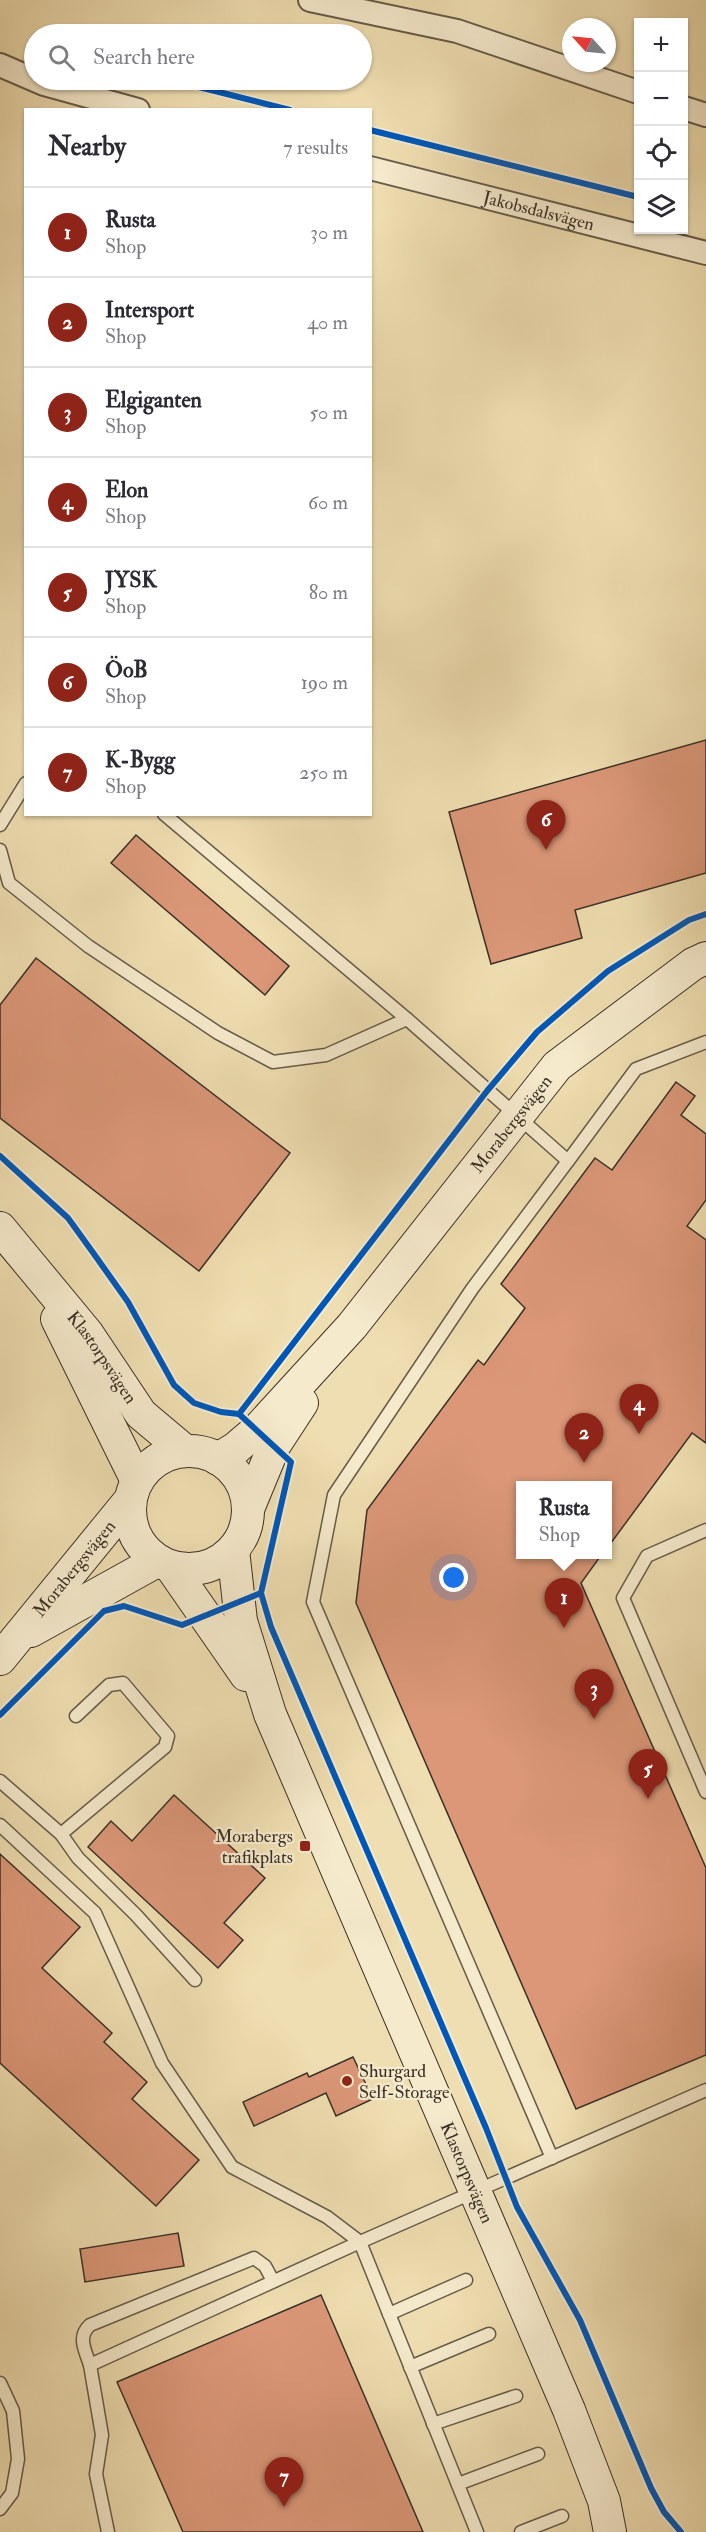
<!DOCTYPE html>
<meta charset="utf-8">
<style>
body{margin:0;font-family:"IM FELL Double Pica",serif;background:#f2f2f3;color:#2b2b33}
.controls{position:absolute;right:18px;top:18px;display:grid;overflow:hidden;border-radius:0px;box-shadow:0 2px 4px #0004}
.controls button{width:54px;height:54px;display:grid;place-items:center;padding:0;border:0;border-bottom:2px solid #e1e1e2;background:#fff;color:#2b2b33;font:30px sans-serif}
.compass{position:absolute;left:562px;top:18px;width:54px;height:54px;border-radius:50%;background:#fff;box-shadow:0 2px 4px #0004;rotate:297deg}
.you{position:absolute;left:454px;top:1578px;width:21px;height:21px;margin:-15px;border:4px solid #fff;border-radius:50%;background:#1a73e8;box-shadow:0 0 0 9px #1a73e833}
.badge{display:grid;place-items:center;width:39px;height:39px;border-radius:50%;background:#8f2418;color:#fff;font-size:20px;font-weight:700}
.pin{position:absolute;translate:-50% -50px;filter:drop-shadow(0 2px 3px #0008)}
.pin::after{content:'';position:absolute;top:32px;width:21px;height:18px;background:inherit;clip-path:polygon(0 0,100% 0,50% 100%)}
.popup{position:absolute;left:516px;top:1481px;width:96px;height:78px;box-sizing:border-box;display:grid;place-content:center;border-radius:0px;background:#fff;filter:drop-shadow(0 2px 4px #0005);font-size:20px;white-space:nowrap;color:#7c7c81}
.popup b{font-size:22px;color:#2b2b33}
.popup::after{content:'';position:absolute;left:50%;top:100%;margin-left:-12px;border:12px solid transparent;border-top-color:#fff}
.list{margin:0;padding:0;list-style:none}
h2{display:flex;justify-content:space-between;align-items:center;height:78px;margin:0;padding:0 24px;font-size:26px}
h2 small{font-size:20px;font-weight:400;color:#7c7c81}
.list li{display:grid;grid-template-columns:39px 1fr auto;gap:18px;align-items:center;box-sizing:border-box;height:90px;padding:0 24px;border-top:2px solid #e1e1e2}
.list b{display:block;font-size:22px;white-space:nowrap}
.list p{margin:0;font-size:20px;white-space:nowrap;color:#7c7c81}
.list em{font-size:20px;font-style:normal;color:#7c7c81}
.icon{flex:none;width:33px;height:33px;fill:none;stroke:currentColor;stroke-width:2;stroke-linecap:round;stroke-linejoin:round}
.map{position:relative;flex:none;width:706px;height:2532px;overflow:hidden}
.search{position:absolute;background:#fff;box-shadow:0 2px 4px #0004;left:24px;top:24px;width:348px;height:66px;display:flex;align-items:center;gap:15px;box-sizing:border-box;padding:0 21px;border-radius:33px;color:#7c7c81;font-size:22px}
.panel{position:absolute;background:#fff;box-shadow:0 2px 4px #0004;left:24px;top:108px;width:348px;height:708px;border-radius:0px}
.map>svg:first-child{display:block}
.building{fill:#db9778;stroke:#393027;stroke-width:1.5}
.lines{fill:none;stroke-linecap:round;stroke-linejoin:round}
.lane-casing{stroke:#665c4a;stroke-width:15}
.street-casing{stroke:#665c4a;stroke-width:26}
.secondary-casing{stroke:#393027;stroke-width:34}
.lane{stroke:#f5eacc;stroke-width:12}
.street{stroke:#f5eacc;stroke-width:22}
.secondary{stroke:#f5eacc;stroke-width:32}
.cycleway-casing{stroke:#f5eacc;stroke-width:10}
.cycleway{stroke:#0057b8;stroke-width:6}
.poi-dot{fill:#8f2418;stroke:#f5eacc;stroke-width:2}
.labels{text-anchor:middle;stroke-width:4.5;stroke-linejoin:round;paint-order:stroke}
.street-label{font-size:18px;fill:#393027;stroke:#f5eacc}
.poi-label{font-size:18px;fill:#393027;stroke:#f5eacc;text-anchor:end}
</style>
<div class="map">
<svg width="706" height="2532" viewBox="0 0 706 2532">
<rect width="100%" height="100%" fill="#efdeb1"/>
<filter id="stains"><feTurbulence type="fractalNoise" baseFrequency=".00333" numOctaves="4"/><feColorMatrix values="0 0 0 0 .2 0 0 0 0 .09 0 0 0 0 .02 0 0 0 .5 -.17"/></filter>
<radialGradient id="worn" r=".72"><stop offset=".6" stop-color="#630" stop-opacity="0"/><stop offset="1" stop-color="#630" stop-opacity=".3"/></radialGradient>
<g class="building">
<polygon points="706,740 706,873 575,910 582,938 491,964 449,812"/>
<polygon points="136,835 289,966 265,995 111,863"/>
<polygon points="36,958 290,1153 199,1271 0,1118 0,1005"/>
<polygon points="676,1082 695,1096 681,1115 706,1134 706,1200 687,1226 706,1240 706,1443 692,1433 608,1547 608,1485 520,1485 520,1554 602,1554 581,1583 706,1868 706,2055 576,2109 356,1603 367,1510 478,1360 484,1365 525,1308 501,1284 595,1158 612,1170"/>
<polygon points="174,1795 265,1878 224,1923 243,1940 218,1968 88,1847 111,1821 132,1841"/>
<polygon points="0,1854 80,1927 42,1968 112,2033 104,2042 147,2082 132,2099 199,2160 156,2206 0,2063"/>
<polygon points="353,2057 373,2099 336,2116 326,2093 254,2126 243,2102 307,2073 309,2077"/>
<polygon points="178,2233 184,2266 85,2282 80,2249"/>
<polygon points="321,2295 423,2532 183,2532 117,2382"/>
</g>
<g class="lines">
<defs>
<g id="lane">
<polyline points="164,814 407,1019 568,1161 472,1289 334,1495 313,1602 552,2158"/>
<polyline points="0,825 26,783"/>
<polyline points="0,850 9,883 88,946 218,1033 273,1062 326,1055 407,1019"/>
<polyline points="568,1161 636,1069 706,1042"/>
<polyline points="706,1530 647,1556 623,1598 706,1792"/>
<polyline points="0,1781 61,1834 78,1858 136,1915 195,1980"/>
<polyline points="0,1825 95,1913 162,2063 232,2167 327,2217 360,2242 90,2365 102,2435 96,2474 108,2532"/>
<polyline points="61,1834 165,1747 168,1736 123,1683 109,1685 76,1716"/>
<polyline points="389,2314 466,2280"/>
<path d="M 90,2365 C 85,2350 77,2337 90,2325 L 254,2258 L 265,2266 L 273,2281"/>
<polyline points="410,2367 489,2334"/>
<polyline points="0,2383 13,2411 18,2459 12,2493 0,2509"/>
<polyline points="433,2424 516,2396"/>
<polyline points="458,2484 538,2454"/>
<polyline points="477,2532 360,2242 706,2090"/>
<polyline points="521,2532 562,2516"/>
</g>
<g id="street">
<polyline points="310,0 457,31 638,92"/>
<polyline points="0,65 44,84 138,110"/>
<polyline points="684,108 706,115"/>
<path id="s1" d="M 370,168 L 706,253"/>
</g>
<g id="secondary">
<path id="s2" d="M 0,1228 L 87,1333 L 141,1414 L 185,1451"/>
<polyline points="57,1319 137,1481"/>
<circle cx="189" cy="1510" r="59"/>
<path id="s3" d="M 218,1459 L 236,1448 L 257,1430 L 352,1326 L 557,1066 L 693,964 L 706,958"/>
<polyline points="248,1509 274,1446 302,1403"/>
<path id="s4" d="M 233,1550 L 241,1621 L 270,1714 L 569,2410 L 604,2501 L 610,2532"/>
<polyline points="171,1567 246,1675"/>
<polyline points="31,1631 157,1561"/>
<path id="s5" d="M 0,1659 L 130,1500"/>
</g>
</defs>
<use href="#lane" class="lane-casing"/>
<use href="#street" class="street-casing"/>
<use href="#secondary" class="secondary-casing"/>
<use href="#lane" class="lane"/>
<use href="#street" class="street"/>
<use href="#secondary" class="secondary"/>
<defs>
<g id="cycleway">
<polyline points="171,80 290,110"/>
<polyline points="370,130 638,197"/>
<polyline points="0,1156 68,1218 94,1254 128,1302 174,1385 194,1403 221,1412 239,1414 291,1462 261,1593 271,1627 486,2128 517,2207 580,2320 651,2488 664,2512 681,2532"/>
<polyline points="239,1414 487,1091 537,1032 608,971 689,920 706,914"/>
<polyline points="0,1715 104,1611 124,1606 182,1625 261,1593"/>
</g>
</defs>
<use href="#cycleway" class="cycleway-casing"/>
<use href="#cycleway" class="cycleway"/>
</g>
<g class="poi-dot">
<rect x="299" y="1840" width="12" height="12" rx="3"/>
<circle cx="347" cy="2081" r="6"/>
</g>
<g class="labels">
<g class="street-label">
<text dy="6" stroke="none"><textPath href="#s1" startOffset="174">Jakobsdalsvägen</textPath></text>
<text dy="6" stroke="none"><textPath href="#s3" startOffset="447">Morabergsvägen</textPath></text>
<text dy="6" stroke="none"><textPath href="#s2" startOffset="165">Klastorpsvägen</textPath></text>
<text dy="6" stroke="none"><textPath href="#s5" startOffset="117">Morabergsvägen</textPath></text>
<text dy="6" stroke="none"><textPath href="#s4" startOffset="668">Klastorpsvägen</textPath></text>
</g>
<g class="poi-label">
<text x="293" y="1842">Morabergs<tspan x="293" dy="21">trafikplats</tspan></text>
<text x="359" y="2077" text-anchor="start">Shurgard<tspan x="359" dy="21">Self-Storage</tspan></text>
</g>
</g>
<rect width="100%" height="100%" filter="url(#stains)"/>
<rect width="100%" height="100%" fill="url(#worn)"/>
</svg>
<div class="controls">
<button>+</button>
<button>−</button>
<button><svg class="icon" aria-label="locate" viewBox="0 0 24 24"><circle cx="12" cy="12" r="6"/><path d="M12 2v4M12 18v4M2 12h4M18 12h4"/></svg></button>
<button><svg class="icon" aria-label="layers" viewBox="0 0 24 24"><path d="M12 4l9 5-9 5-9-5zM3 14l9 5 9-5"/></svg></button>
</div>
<svg class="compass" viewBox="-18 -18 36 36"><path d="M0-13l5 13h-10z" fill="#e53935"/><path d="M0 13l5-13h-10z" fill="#7c7c81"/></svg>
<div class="you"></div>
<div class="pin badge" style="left:564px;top:1628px">1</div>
<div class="popup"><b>Rusta</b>Shop</div>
<div class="pin badge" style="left:584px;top:1463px">2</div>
<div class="pin badge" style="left:594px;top:1719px">3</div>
<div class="pin badge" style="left:639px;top:1434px">4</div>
<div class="pin badge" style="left:648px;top:1799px">5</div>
<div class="pin badge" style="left:546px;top:850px">6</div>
<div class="pin badge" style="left:284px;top:2507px">7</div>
<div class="search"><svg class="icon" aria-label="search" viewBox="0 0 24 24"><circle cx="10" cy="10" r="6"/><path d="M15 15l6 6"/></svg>Search here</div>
<section class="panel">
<h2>Nearby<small>7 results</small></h2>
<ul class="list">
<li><span class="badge">1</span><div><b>Rusta</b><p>Shop</p></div><em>30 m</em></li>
<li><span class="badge">2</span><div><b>Intersport</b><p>Shop</p></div><em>40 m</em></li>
<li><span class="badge">3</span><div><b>Elgiganten</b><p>Shop</p></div><em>50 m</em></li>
<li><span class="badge">4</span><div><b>Elon</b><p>Shop</p></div><em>60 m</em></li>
<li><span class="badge">5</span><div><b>JYSK</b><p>Shop</p></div><em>80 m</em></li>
<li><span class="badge">6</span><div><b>ÖoB</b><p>Shop</p></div><em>190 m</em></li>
<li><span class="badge">7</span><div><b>K-Bygg</b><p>Shop</p></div><em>250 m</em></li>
</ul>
</section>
</div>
